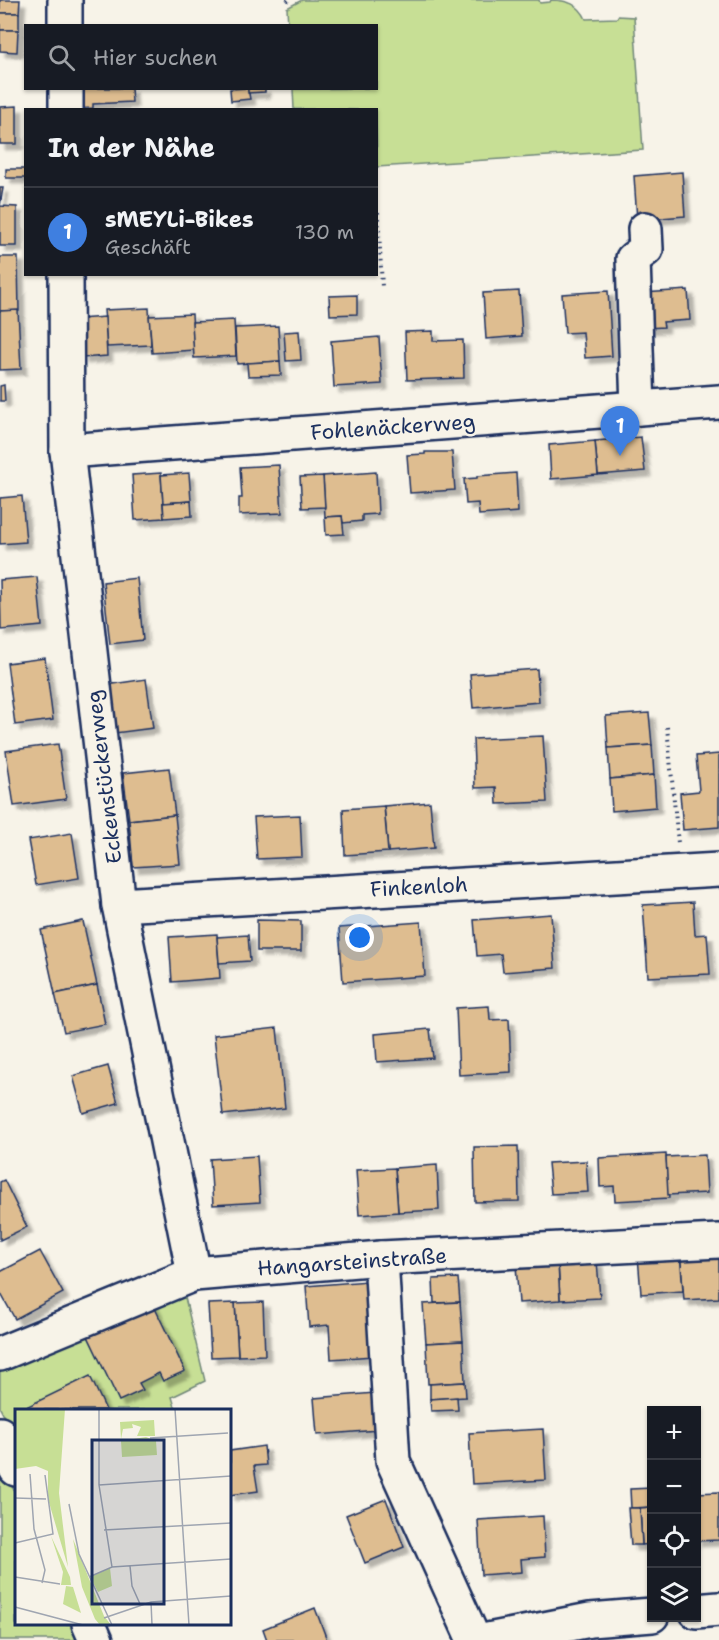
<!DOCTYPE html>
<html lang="de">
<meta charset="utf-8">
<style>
body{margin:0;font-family:"Shantell Sans",sans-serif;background:#242831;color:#f1f3f6}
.controls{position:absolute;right:18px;bottom:18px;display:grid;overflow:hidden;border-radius:0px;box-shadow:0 2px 4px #0004}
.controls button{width:54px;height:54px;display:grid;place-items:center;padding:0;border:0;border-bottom:2px solid #363941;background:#171b24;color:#f1f3f6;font:30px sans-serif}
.you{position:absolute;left:360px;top:938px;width:21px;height:21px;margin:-15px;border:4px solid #fff;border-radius:50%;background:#1a73e8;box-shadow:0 0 0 9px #1a73e833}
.badge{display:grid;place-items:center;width:39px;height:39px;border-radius:50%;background:#0f766e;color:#fff;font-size:20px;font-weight:700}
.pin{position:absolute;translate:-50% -50px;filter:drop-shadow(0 2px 3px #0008)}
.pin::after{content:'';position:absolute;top:32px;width:21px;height:18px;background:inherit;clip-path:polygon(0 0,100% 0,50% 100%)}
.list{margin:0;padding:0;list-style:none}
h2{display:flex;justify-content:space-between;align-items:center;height:78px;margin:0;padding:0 24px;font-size:26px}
h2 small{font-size:20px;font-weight:400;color:#9ea1a6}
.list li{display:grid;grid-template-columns:39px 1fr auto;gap:18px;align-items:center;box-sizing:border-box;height:90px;padding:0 24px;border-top:2px solid #363941}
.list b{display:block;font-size:22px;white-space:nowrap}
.list p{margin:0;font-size:20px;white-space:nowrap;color:#9ea1a6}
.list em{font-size:20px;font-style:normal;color:#9ea1a6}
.icon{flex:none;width:33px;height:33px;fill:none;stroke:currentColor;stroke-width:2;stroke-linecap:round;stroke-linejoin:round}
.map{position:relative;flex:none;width:719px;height:1640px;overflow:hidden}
.search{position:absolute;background:#171b24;box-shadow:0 2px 4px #0004;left:24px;top:24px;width:354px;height:66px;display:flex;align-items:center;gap:15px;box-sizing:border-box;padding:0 21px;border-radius:0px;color:#9ea1a6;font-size:22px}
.panel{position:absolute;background:#171b24;box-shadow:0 2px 4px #0004;left:24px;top:108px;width:354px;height:168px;border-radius:0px}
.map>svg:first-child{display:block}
.green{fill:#c7df95;stroke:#71877a;stroke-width:1.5}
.building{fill:#debd90;stroke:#1b2f5e;stroke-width:1.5;filter:url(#shadow)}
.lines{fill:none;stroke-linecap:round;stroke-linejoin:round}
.minor-casing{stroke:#1b2f5e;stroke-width:38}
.path{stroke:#1b2f5e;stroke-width:4;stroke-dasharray:1.5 4.5;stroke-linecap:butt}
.minor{stroke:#f7f3e8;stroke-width:33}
.labels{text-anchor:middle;stroke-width:5;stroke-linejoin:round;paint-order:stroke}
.street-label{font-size:21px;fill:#1b2f5e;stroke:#f7f3e8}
.inset-road{fill:none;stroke:#9fa5b1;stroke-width:1.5}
.view{fill:#1b2f5e;fill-opacity:0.15;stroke:#1b2f5e;stroke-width:3}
.inset-edge{fill:none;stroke:#1b2f5e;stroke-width:3}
</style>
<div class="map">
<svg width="719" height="1640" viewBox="0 0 719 1640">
<defs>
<filter id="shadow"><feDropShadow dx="5.5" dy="5.5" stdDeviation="1.5" flood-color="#0004"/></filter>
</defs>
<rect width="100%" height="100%" fill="#f7f3e8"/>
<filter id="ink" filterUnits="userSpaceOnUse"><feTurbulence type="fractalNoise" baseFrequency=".0167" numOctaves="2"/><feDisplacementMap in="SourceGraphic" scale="12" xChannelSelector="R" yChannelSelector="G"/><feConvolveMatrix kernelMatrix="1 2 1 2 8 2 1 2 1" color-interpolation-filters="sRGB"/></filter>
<g filter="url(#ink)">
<g class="green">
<path d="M 302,0 L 539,0 L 540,3 L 550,2 L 551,0 C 567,0 579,4 586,19 L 617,18 L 618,16 L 634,17 L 643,150 L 377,167 L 376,110 L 294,109 L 293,89 L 376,88 L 376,26 L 288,25 L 287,8 Z"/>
<polygon points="182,1285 205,1381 172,1397 176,1410 16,1410 16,1440 0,1408 0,1362"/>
<polygon points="0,1460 16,1495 16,1624 78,1624 86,1640 0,1640"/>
</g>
<g class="building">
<polygon points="0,0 20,0 19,13 0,13"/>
<rect x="0" y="13" width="19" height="17"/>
<polygon points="0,30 18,30 17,52 0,51"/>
<polygon points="76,88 131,88 132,102 93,104 93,108 76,109"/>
<polygon points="248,88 250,99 231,101 230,89"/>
<polygon points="248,88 265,88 265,92 248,93"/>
<polygon points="17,106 17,144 0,144 0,107"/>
<rect x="6" y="169" width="20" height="9"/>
<polygon points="682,172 685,216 637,220 634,176"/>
<polygon points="0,188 3,188 0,206 17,207 17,246 0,246"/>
<polygon points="0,257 18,257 19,311 0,311"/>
<polygon points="688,290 690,320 663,322 664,327 646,328 643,293"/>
<polygon points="519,291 522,336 486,339 483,293"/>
<polygon points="608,291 612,356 585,358 583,332 565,333 562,294"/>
<polygon points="357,295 357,314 330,315 329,296"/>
<polygon points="149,308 151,345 107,347 104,310"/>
<polygon points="18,310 21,369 0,370 0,311"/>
<polygon points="192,314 194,350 152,353 149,316"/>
<polygon points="105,317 107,356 82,358 79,319"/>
<polygon points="234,320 236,356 194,358 192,322"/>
<polygon points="278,326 280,361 237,364 235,328"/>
<polygon points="299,331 301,360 286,361 284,332"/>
<polygon points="433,331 433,341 463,340 464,378 407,380 405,332"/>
<polygon points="379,337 382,384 334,387 331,341"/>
<polygon points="280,361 281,375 248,376 247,363"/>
<polygon points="4,385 5,401 0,401 0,386"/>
<polygon points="641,437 645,471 598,475 595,441"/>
<polygon points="595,441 598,475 551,479 549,445"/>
<polygon points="425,452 452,452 455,490 410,493 407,455 425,454"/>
<polygon points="279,465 282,513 239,515 239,498 242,498 240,467"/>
<polygon points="376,472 378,514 362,515 362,521 343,523 342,516 325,517 323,476"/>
<polygon points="161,473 164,518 135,520 132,475"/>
<polygon points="189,473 191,501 163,503 161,475"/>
<polygon points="516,473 518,512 479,515 478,503 466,504 464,479 477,478 477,476"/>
<polygon points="323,476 325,507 302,508 300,477"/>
<polygon points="22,496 26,542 0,544 0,498"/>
<polygon points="191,501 192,516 164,518 163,503"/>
<polygon points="342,516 344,534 326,535 325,517"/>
<polygon points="37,577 42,626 1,630 0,580"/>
<polygon points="137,578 143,640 110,644 103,582"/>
<polygon points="45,658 53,720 15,725 7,663"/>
<polygon points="537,669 539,702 473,708 470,674"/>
<polygon points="146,679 153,728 115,733 107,685"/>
<polygon points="649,713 652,745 608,748 606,716"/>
<polygon points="543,736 547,802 497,804 496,787 475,788 473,739"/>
<polygon points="58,744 66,799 14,806 6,751"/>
<polygon points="652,745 654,775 610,779 608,748"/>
<polygon points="719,754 719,827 683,830 680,793 699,791 696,756"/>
<polygon points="169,768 175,815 129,820 123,773"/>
<polygon points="654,775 656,807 612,811 610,779"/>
<polygon points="430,802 434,848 388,852 384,806"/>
<polygon points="384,806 388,852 345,855 343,809"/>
<polygon points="175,815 180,864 133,867 129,820"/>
<polygon points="300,815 302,857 257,859 254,817"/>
<polygon points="72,833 79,878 36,885 28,840"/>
<polygon points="693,902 695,935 707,934 710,974 648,977 643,905"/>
<polygon points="551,914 555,968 503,972 501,954 477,956 474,920"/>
<polygon points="257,920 301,921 301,951 257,951"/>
<polygon points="83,921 97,985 55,994 41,930"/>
<polygon points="421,922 425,976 343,982 339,928"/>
<polygon points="217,934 220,978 172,982 169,937"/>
<polygon points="248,935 250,961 219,963 217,937"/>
<polygon points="97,985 105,1024 64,1032 55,994"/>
<polygon points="489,1006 490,1020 509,1019 511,1072 459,1075 456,1008"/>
<polygon points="277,1028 285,1108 223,1115 214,1035"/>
<polygon points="430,1029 433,1058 377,1062 375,1034"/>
<polygon points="108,1066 118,1103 83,1113 73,1076"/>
<polygon points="518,1146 519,1201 475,1202 474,1147"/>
<polygon points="666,1154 669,1198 615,1201 614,1186 600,1187 599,1158"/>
<polygon points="705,1155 707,1193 668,1195 666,1157"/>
<polygon points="257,1156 260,1202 213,1205 210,1159"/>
<polygon points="586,1161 588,1192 551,1194 548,1163"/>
<polygon points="437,1165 439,1210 398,1212 395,1168"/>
<polygon points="395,1168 398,1212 359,1215 356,1170"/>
<polygon points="4,1180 27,1227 0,1240 0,1182"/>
<polygon points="719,1250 719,1298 684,1300 680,1253"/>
<polygon points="40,1251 63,1293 15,1319 0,1292 0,1272"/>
<polygon points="680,1253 683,1291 641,1294 638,1256"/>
<polygon points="597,1261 600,1298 560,1300 558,1263"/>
<polygon points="558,1263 560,1300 519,1303 516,1266"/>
<polygon points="458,1278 460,1302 434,1303 433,1279"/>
<polygon points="368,1281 373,1356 331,1359 329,1325 309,1327 306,1286"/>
<polygon points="152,1302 185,1371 163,1381 159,1373 139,1383 143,1390 119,1401 86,1332"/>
<polygon points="263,1302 265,1355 238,1356 235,1303"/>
<polygon points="460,1302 463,1341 426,1343 423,1304"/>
<polygon points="235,1303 238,1356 211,1357 208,1304"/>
<polygon points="463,1341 465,1382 428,1384 426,1343"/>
<polygon points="90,1376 106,1410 25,1410 24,1408"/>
<polygon points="465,1382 466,1397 430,1399 430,1384"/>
<polygon points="375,1393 378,1430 317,1435 314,1398"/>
<polygon points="457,1397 458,1410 431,1411 430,1399"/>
<polygon points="543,1429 546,1480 472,1484 469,1433"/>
<polygon points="264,1446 266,1465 254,1466 258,1491 230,1495 230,1451"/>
<polygon points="652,1488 652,1507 631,1508 630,1489"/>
<polygon points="719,1492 719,1540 696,1541 696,1493"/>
<polygon points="386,1499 404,1547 365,1563 346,1515"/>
<polygon points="652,1507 652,1544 642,1545 640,1508"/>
<polygon points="628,1508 640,1508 642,1545 631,1545"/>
<polygon points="543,1516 545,1557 521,1559 522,1572 481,1575 478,1520"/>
<polygon points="315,1608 327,1640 267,1640 263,1629"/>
</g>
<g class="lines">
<defs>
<g id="minor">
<polyline points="65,26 65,0"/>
<polyline points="66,88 66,110"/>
<polyline points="66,274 67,451 119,905 194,1274"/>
<polyline points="638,408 633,259 646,249 645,229"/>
<polyline points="67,451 719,402"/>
<polyline points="119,905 719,870"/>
<polyline points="381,1258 393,1461 474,1640"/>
<polyline points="0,1354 194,1274 381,1258 719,1241"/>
<polyline points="0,1434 16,1469"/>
<polyline points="696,1611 719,1609"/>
<polyline points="89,1624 96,1640"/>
<polyline points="488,1640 590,1620 652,1615"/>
</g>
</defs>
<use href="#minor" class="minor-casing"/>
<g class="path">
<polyline points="287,1 288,0"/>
<polyline points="378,212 382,287"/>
<polyline points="667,727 678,843"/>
</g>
<use href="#minor" class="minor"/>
</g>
</g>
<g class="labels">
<g class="street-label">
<text transform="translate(393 427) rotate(-4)" y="7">Fohlenäckerweg</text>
<text transform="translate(104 777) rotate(-97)" y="7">Eckenstückerweg</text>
<text transform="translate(419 887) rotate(-3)" y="7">Finkenloh</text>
<text transform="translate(352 1262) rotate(-4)" y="7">Hangarsteinstraße</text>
</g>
</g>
<g transform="translate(15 1409)">
<rect width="216" height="216" fill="#f7f3e8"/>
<path d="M 0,0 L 50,0 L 44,84 L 53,158 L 33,90 L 33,62 L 21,57 L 0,60 ZM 139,11 L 140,27 L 122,27 L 126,18 L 117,15 L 118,19 L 108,20 L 106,30 L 105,13 ZM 131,28 L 141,32 L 142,46 L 107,48 L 106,32 ZM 36,127 L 55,168 L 56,176 L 46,176 L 48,163 ZM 58,130 L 89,207 L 96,216 L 85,216 L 80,210 L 67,178 ZM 95,159 L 97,177 L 83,183 L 75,168 ZM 51,177 L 58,178 L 66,204 L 48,195 Z" fill="#c7df95"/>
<path class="inset-road" d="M 84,0 L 84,76 L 97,158M 160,0 L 174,216M 135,29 L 213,24M 15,65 L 19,120 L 30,161 L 27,174M 84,76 L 216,67M 0,89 L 31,90M 54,95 L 64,145 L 97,216M 89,121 L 216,114M 0,134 L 38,125 L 30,66M 115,157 L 117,177 L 125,195M 0,168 L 45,175M 74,168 L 97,158 L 216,150M 136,193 L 137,216M 0,198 L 68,216M 89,209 L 136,193 L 216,187"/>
<path class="view" d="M 77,31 L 149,31 L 149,195 L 77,195 Z"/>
<rect width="216" height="216" class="inset-edge"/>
</g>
</svg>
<div class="controls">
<button>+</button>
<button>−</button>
<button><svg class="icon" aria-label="locate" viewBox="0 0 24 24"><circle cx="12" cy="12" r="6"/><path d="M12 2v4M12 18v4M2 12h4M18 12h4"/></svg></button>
<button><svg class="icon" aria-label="layers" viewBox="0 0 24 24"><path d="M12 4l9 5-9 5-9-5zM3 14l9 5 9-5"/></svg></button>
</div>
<div class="you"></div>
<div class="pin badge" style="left:620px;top:456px;background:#3f7fe0">1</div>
<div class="search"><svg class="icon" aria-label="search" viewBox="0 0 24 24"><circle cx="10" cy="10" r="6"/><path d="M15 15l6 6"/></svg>Hier suchen</div>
<section class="panel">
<h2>In der Nähe<small></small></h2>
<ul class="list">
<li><span class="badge" style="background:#3f7fe0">1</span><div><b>sMEYLi-Bikes</b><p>Geschäft</p></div><em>130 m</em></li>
</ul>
</section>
</div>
